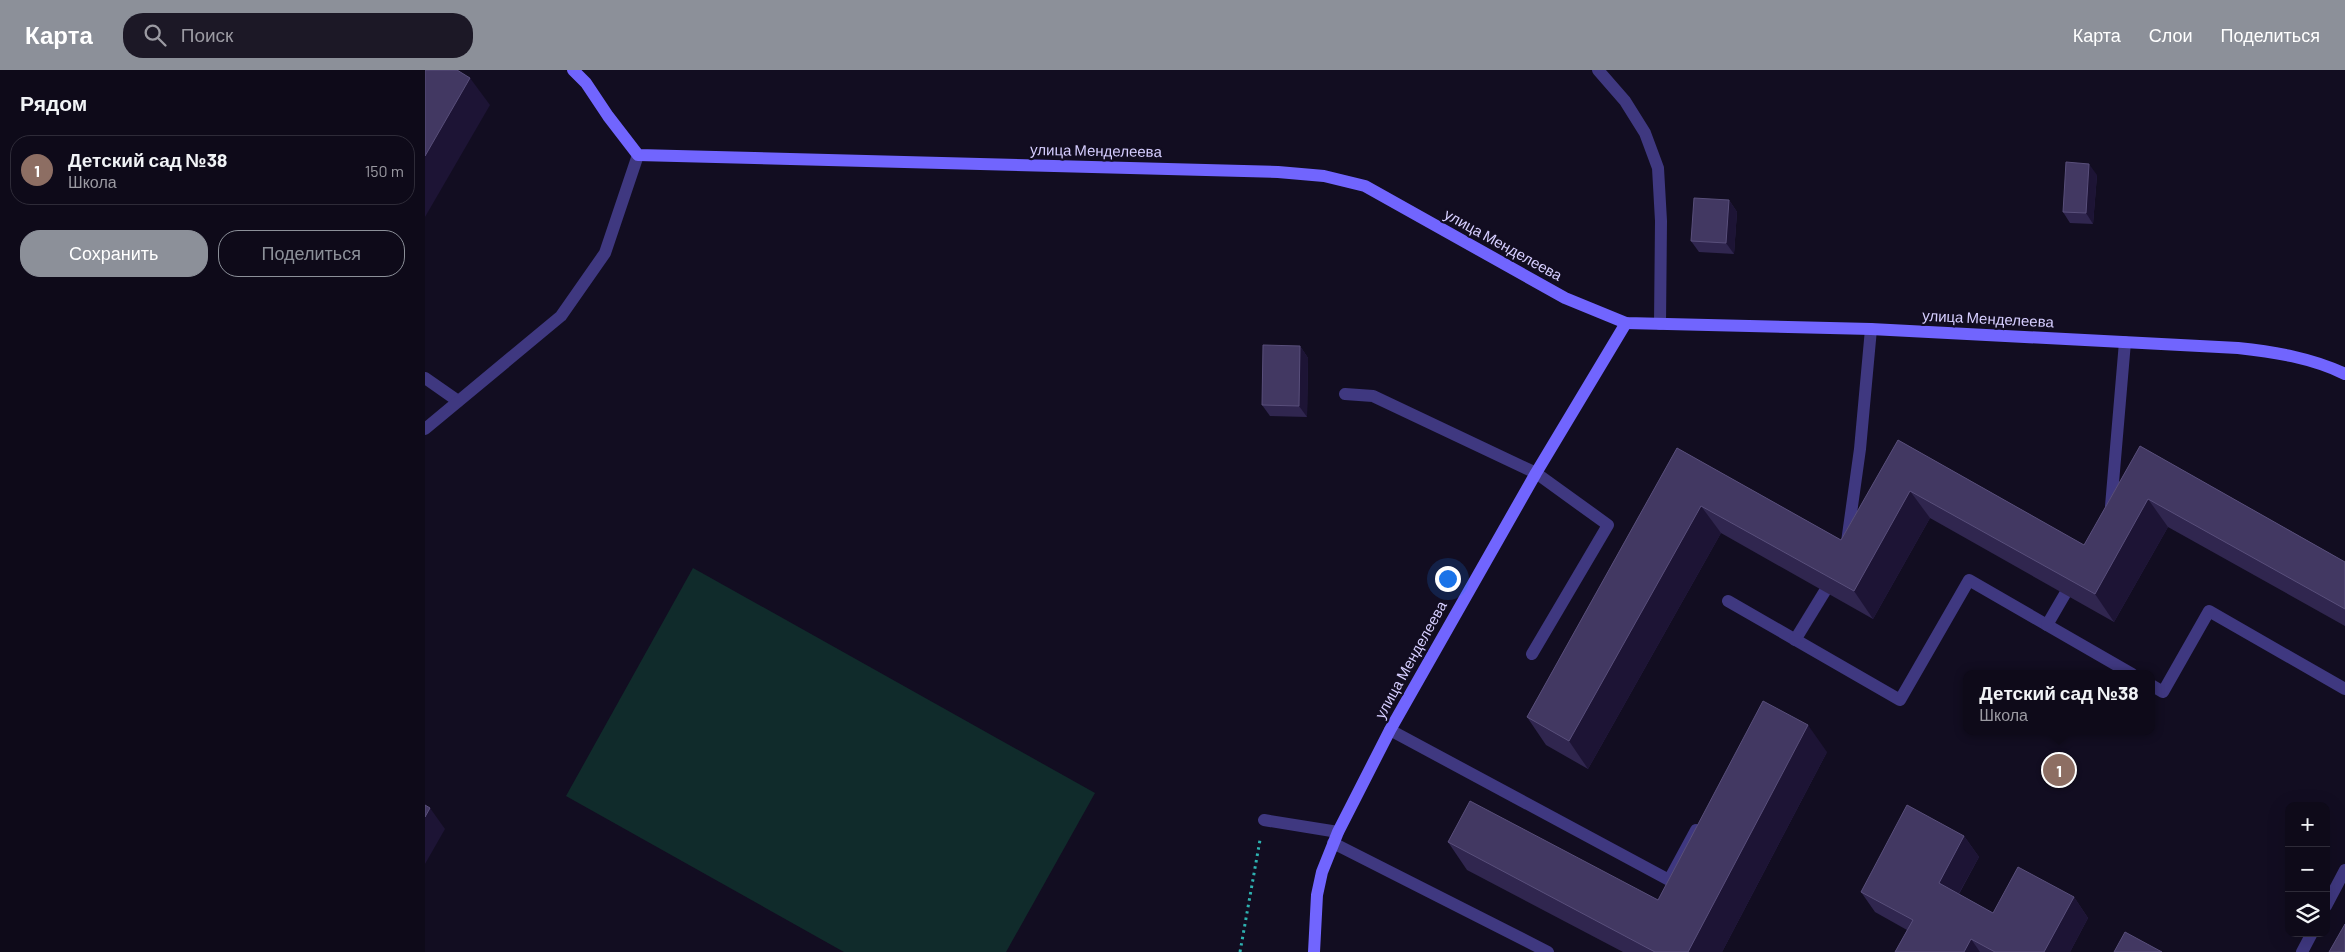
<!DOCTYPE html>
<html lang="ru">
<meta charset="utf-8">
<style>
body{margin:0;font-family:Barlow,sans-serif;background:#1c1826;color:#f1f3f6}
.controls{position:absolute;right:15px;bottom:15px;display:grid;overflow:hidden;border-radius:10px;box-shadow:0 5px 20px #0002}
.controls button{width:45px;height:45px;display:grid;place-items:center;padding:0;border:0;border-bottom:1px solid #2e2b38;background:#0e0a19;color:#f1f3f6;font:25px sans-serif}
.you{position:absolute;left:1022px;top:508px;width:18px;height:18px;margin:-12px;border:4px solid #fff;border-radius:50%;background:#1a73e8;box-shadow:0 0 0 8px #1a73e833}
.badge{display:grid;place-items:center;width:32px;height:32px;border-radius:50%;background:#8c9099;color:#fff;font-size:16px;font-weight:700}
.pin{position:absolute;translate:-50% -50%;border:2px solid #fff;box-shadow:0 1px 5px #0006}
.popup{position:absolute;left:1538px;top:600px;width:192px;height:65px;box-sizing:border-box;display:grid;place-content:center;border-radius:10px;background:#0e0a19;filter:drop-shadow(0 1px 4px #0005);font-size:16px;white-space:nowrap;color:#9b9aa2}
.popup b{font-size:19px;color:#f1f3f6}
.popup::after{content:'';position:absolute;left:50%;top:100%;margin-left:-10px;border:10px solid transparent;border-top-color:#0e0a19}
.list{margin:0;padding:0;list-style:none}
h2{display:flex;justify-content:space-between;align-items:center;height:65px;margin:0;padding:0 20px;font-size:21px}
h2 small{font-size:16px;font-weight:400;color:#9b9aa2}
.list li{display:grid;grid-template-columns:32px 1fr auto;gap:15px;align-items:center;box-sizing:border-box;height:70px;margin:0 10px 10px;padding:0 10px;border:1px solid #2e2b38;border-radius:20px}
.list b{display:block;font-size:19px;white-space:nowrap}
.list p{margin:0;font-size:16px;white-space:nowrap;color:#9b9aa2}
.list em{font-size:16px;font-style:normal;color:#9b9aa2}
.actions{display:flex;gap:10px;padding:15px 20px}
.actions a{flex:1;padding:11px 0;border:1px solid #8c9099;border-radius:20px;text-align:center;font-size:18px;color:#8c9099}
.actions .main{background:#8c9099;color:#fff}
.icon{flex:none;width:28px;height:28px;fill:none;stroke:currentColor;stroke-width:2;stroke-linecap:round;stroke-linejoin:round}
.map{position:relative;flex:none;width:1920px;height:882px;overflow:hidden}
header{display:flex;align-items:center;gap:30px;box-sizing:border-box;height:70px;padding:0 25px;background:#8c9099;color:#fff}
header strong{font-size:24px}
nav{display:flex;gap:28px;margin-inline-start:auto;font-size:18px}
.search{width:350px;height:45px;background:#1c1826;display:flex;align-items:center;gap:12px;box-sizing:border-box;padding:0 18px;border-radius:20px;color:#9b9aa2;font-size:19px}
main{display:flex}
aside{flex:1;background:#0e0a19}
.map>svg:first-child{display:block}
.grass{fill:#102b2b}
.lines{fill:none;stroke-linecap:round;stroke-linejoin:round}
.path{stroke:#2eb2b1;stroke-width:3;stroke-dasharray:2.5 4;stroke-linecap:butt}
.lane{stroke:#3f3880;stroke-width:12}
.street{stroke:#3f3880;stroke-width:12}
.secondary{stroke:#7165fe;stroke-width:12}
.wall{fill:#30264f}
.shaded-wall{fill:#1d1435}
.building{fill:#423862;stroke:#594f7b}
.labels{text-anchor:middle;stroke-width:4.5;stroke-linejoin:round;paint-order:stroke}
.street-label{font-size:15px;fill:#d6ceff;stroke:#120d21}
</style>
<header>
<strong>Карта</strong>
<div class="search"><svg class="icon" aria-label="search" viewBox="0 0 24 24"><circle cx="10" cy="10" r="6"/><path d="M15 15l6 6"/></svg>Поиск</div>
<nav><a>Карта</a><a>Слои</a><a>Поделиться</a></nav>
</header>
<main>
<aside>
<h2>Рядом<small></small></h2>
<ul class="list">
<li><span class="badge" style="background:#8d6e63">1</span><div><b>Детский сад №38</b><p>Школа</p></div><em>150 m</em></li>
</ul>
<div class="actions"><a class="main">Сохранить</a><a>Поделиться</a></div>
</aside>
<div class="map">
<svg width="1920" height="882" viewBox="0 0 1920 882">
<rect width="100%" height="100%" fill="#120d21"/>
<polygon class="grass" points="268,498 670,723 581,882 419,882 141,726"/>
<g class="lines">
<polyline class="path" points="815,882 835,770"/>
<g class="lane">
<polyline points="1173,0 1200,31 1220,63 1233,98 1236,151 1235,254"/>
<polyline points="0,308 33,331"/>
<polyline points="920,324 948,326 1111,403 1183,455 1107,584"/>
<polyline points="1686,436 1700,272"/>
<polyline points="1422,472 1435,379 1446,259"/>
<polyline points="1303,531 1475,630 1544,510 1707,604"/>
<polyline points="1622,555 1640,524"/>
<polyline points="1370,570 1400,521"/>
<polyline points="1726,615 1738,622 1784,541 1920,619"/>
<polyline points="965,660 1244,810 1271,760"/>
<polyline points="839,750 913,762"/>
<polyline points="908,773 1123,882"/>
<polyline points="1901,836 1920,800"/>
<polyline points="1877,882 1887,863"/>
</g>
<polyline class="street" points="0,359 136,246 180,183 213,85"/>
<g class="secondary">
<path d="M 148,0 L 161,13 L 183,46 L 213,85 L 853,102 L 899,106 L 940,116 L 1140,228 L 1201,253 L 1446,259 L 1813,278 C 1850,282 1887,288 1920,304"/>
<polyline points="889,882 892,825 897,802 913,762 965,660 1111,403 1201,253"/>
</g>
</g>
<g class="wall">
<polygon points="1672,105 1668,154 1645,153 1638,142"/>
<polygon points="1304,130 1312,142 1309,184 1274,182 1266,171"/>
<polygon points="875,276 883,288 882,347 845,346 837,335"/>
<polygon points="1473,370 1659,475 1715,376 1920,492 1920,556 1743,457 1689,552 1505,448 1448,549 1296,463 1163,699 1121,675 1102,647 1252,378 1416,470"/>
<polygon points="1402,682 1297,882 1198,882 1042,800 1023,772 1233,830"/>
<polygon points="1539,766 1554,787 1534,824 1568,843 1649,827 1663,848 1645,882 1470,882 1482,860 1450,842 1436,822"/>
</g>
<g class="shaded-wall">
<polygon points="45,8 65,35 0,147 0,86"/>
<polygon points="1664,94 1672,105 1668,154 1661,143"/>
<polygon points="1304,130 1312,142 1309,184 1301,173"/>
<polygon points="875,276 883,288 882,347 874,336"/>
<polygon points="1485,421 1505,448 1448,549 1429,521"/>
<polygon points="1723,429 1743,457 1689,552 1670,524"/>
<polygon points="1276,436 1296,463 1163,699 1144,671"/>
<polygon points="1383,655 1402,682 1297,882 1263,882"/>
<polygon points="5,738 20,759 0,794 0,747"/>
<polygon points="1539,766 1554,787 1528,834 1514,813"/>
<polygon points="1649,827 1663,848 1645,882 1619,882"/>
<polygon points="1546,869 1555,882 1539,882"/>
</g>
<g class="building">
<polygon points="0,0 32,0 45,8 0,86"/>
<polygon points="1641,92 1664,94 1661,143 1638,142"/>
<polygon points="1269,128 1304,130 1301,173 1266,171"/>
<polygon points="838,275 875,276 874,336 837,335"/>
<polygon points="1473,370 1659,475 1715,376 1920,492 1920,539 1723,429 1670,524 1485,421 1429,521 1276,436 1144,671 1102,647 1252,378 1416,470"/>
<polygon points="1338,631 1383,655 1263,882 1230,882 1023,772 1045,731 1233,830"/>
<polygon points="0,735 5,738 0,747"/>
<polygon points="1482,735 1539,766 1514,813 1568,843 1593,797 1649,827 1619,882 1570,882 1546,869 1539,882 1470,882 1488,850 1436,822"/>
<polygon points="1920,854 1920,882 1904,882"/>
<polygon points="1700,862 1737,882 1689,882"/>
</g>
<g class="labels">
<g class="street-label">
<text transform="translate(671 81) rotate(1)" y="5">улица Менделеева</text>
<text transform="translate(1078 175) rotate(29)" y="5">улица Менделеева</text>
<text transform="translate(1563 249) rotate(3)" y="5">улица Менделеева</text>
<text transform="translate(986 590) rotate(-61)" y="5">улица Менделеева</text>
</g>
</g>
</svg>
<div class="controls">
<button>+</button>
<button>−</button>
<button><svg class="icon" aria-label="layers" viewBox="0 0 24 24"><path d="M12 4l9 5-9 5-9-5zM3 14l9 5 9-5"/></svg></button>
</div>
<div class="you"></div>
<div class="pin badge" style="left:1634px;top:700px;background:#8d6e63">1</div>
<div class="popup"><b>Детский сад №38</b>Школа</div>
</div>
</main>
